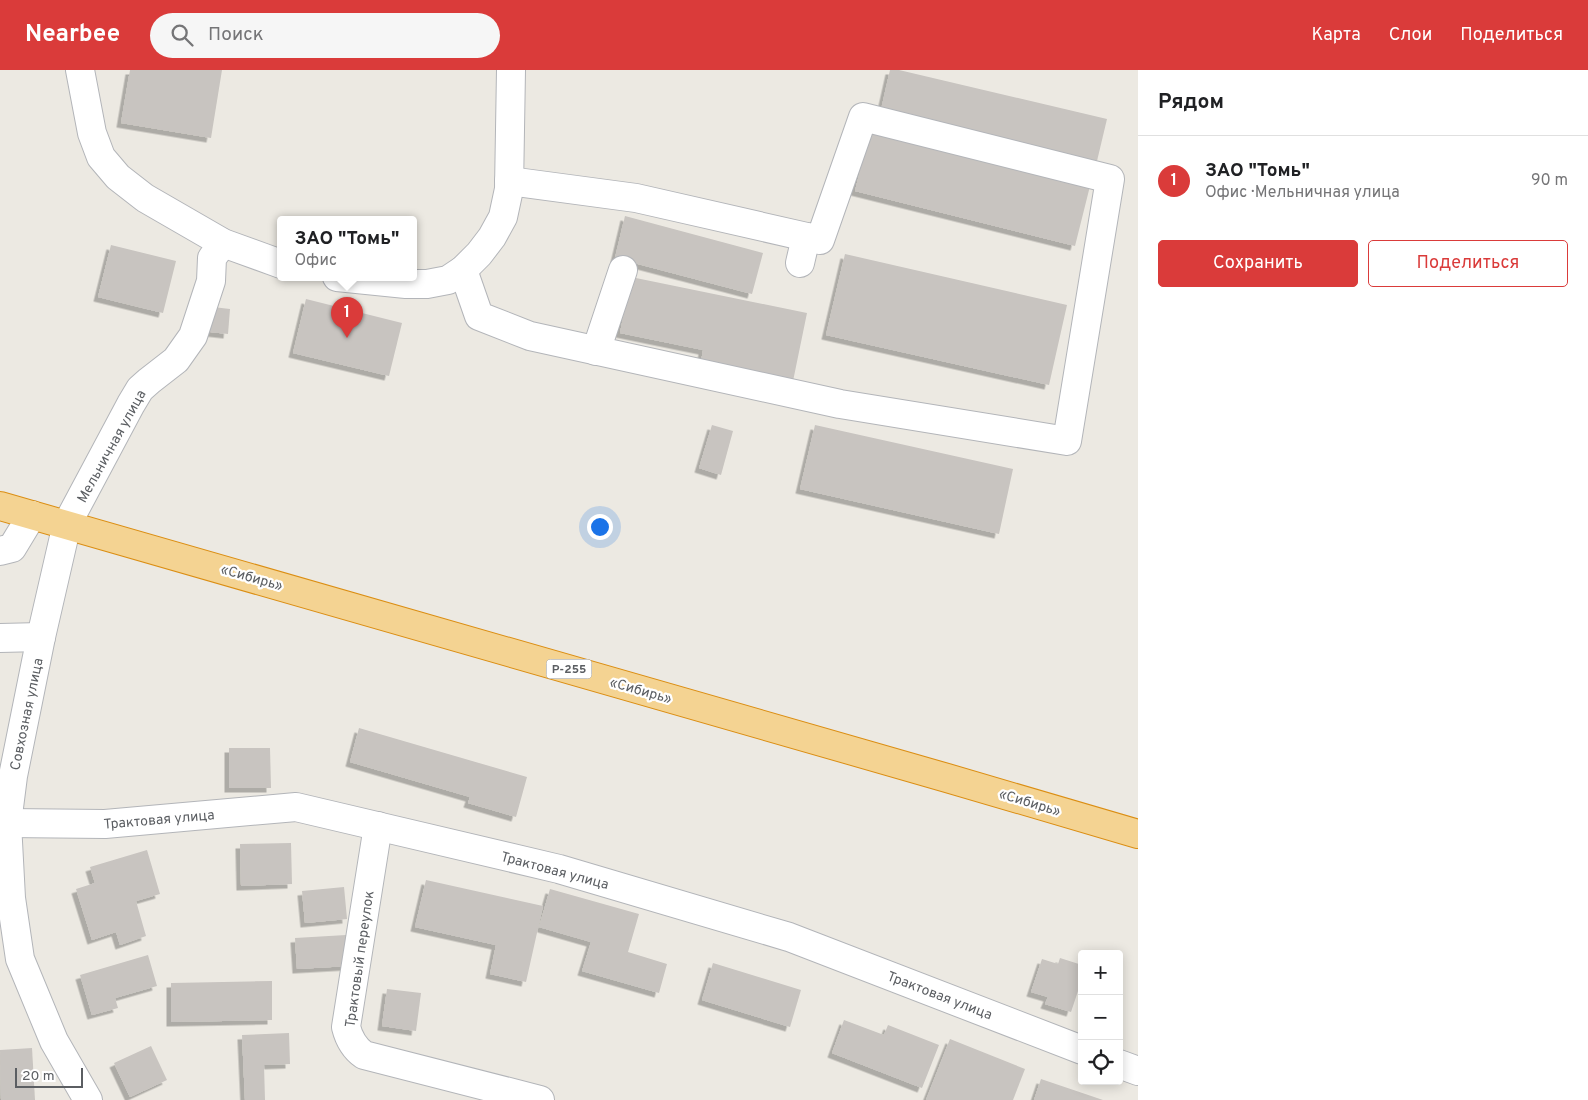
<!DOCTYPE html>
<html lang="ru">
<meta charset="utf-8">
<style>
body{margin:0;font-family:Overpass,sans-serif;background:#f6f6f6;color:#202124}
.controls{position:absolute;right:15px;bottom:15px;display:grid;overflow:hidden;border-radius:5px;box-shadow:0 2px 12px #0003}
.controls button{width:45px;height:45px;display:grid;place-items:center;padding:0;border:0;border-bottom:1px solid #e0e0e0;background:#fff;color:#202124;font:25px sans-serif}
.scale{position:absolute;left:15px;bottom:12px;width:68px;box-sizing:border-box;padding-left:5px;border:2px solid #5b5e62;border-top:0;font-size:14px;line-height:18px;white-space:nowrap;color:#5b5e62;-webkit-text-stroke:4px #fff;paint-order:stroke}
.you{position:absolute;left:599px;top:456px;width:18px;height:18px;margin:-12px;border:4px solid #fff;border-radius:50%;background:#1a73e8;box-shadow:0 0 0 8px #1a73e833}
.badge{display:grid;place-items:center;width:32px;height:32px;border-radius:50%;background:#da3b3a;color:#fff;font-size:16px;font-weight:700}
.pin{position:absolute;translate:-50% -41px;filter:drop-shadow(0 1px 2px #0008)}
.pin::after{content:'';position:absolute;top:26px;width:18px;height:15px;background:inherit;clip-path:polygon(0 0,100% 0,50% 100%)}
.popup{position:absolute;left:277px;top:146px;width:140px;height:65px;box-sizing:border-box;display:grid;place-content:center;border-radius:5px;background:#fff;filter:drop-shadow(0 1px 4px #0005);font-size:16px;white-space:nowrap;color:#757577}
.popup b{font-size:19px;color:#202124}
.popup::after{content:'';position:absolute;left:50%;top:100%;margin-left:-10px;border:10px solid transparent;border-top-color:#fff}
.list{margin:0;padding:0;list-style:none}
h2{display:flex;justify-content:space-between;align-items:center;height:65px;margin:0;padding:0 20px;font-size:21px}
h2 small{font-size:16px;font-weight:400;color:#757577}
.list li{display:grid;grid-template-columns:32px 1fr auto;gap:15px;align-items:center;box-sizing:border-box;height:90px;padding:0 20px;border-top:1px solid #e0e0e0}
.list b{display:block;font-size:19px;white-space:nowrap}
.list p{margin:0;font-size:16px;white-space:nowrap;color:#757577}
.list em{font-size:16px;font-style:normal;color:#757577}
.actions{display:flex;gap:10px;padding:15px 20px}
.actions a{flex:1;padding:11px 0;border:1px solid #da3b3a;border-radius:5px;text-align:center;font-size:18px;color:#da3b3a}
.actions .main{background:#da3b3a;color:#fff}
.icon{flex:none;width:28px;height:28px;fill:none;stroke:currentColor;stroke-width:2;stroke-linecap:round;stroke-linejoin:round}
.map{position:relative;flex:none;width:1138px;height:1030px;overflow:hidden}
header{display:flex;align-items:center;gap:30px;box-sizing:border-box;height:70px;padding:0 25px;background:#da3b3a;color:#fff}
header strong{font-size:24px}
nav{display:flex;gap:28px;margin-inline-start:auto;font-size:18px}
.search{width:350px;height:45px;background:#f6f6f6;display:flex;align-items:center;gap:12px;box-sizing:border-box;padding:0 18px;border-radius:28px;color:#757577;font-size:19px}
main{display:flex}
aside{flex:1;background:#fff}
.map>svg:first-child{display:block}
.building{fill:#c8c4c0;filter:url(#shadow)}
.lines{fill:none;stroke-linecap:round;stroke-linejoin:round}
.minor-casing{stroke:#b3b5b9;stroke-width:30}
.highway-casing{stroke:#db8e13;stroke-width:30}
.minor{stroke:#fff;stroke-width:28}
.highway{stroke:#f4d392;stroke-width:28}
.labels{text-anchor:middle;stroke-width:4.5;stroke-linejoin:round;paint-order:stroke}
.shield{fill:#fff;stroke:#8c8e91;stroke-width:1}
.shield-label{font-size:12px;font-weight:bold;fill:#5b5e62}
.street-label{font-size:14px;fill:#5b5e62;stroke:#fff}
</style>
<header>
<strong>Nearbee</strong>
<div class="search"><svg class="icon" aria-label="search" viewBox="0 0 24 24"><circle cx="10" cy="10" r="6"/><path d="M15 15l6 6"/></svg>Поиск</div>
<nav><a>Карта</a><a>Слои</a><a>Поделиться</a></nav>
</header>
<main>
<div class="map">
<svg width="1138" height="1030" viewBox="0 0 1138 1030">
<defs>
<filter id="shadow"><feDropShadow dx="-4.5" dy="4.5" stdDeviation="0" flood-color="#0004"/></filter>
</defs>
<rect width="100%" height="100%" fill="#ece9e2"/>
<g class="building">
<polygon points="130,0 222,0 211,68 121,53"/>
<polygon points="890,0 899,0 1107,49 1097,91 881,40"/>
<polygon points="871,57 1091,112 1075,176 855,121"/>
<polygon points="625,146 763,183 752,224 615,188"/>
<polygon points="111,175 176,191 163,243 98,227"/>
<polygon points="845,184 1067,235 1049,315 826,265"/>
<polygon points="631,207 807,243 792,316 700,297 703,280 620,263"/>
<polygon points="306,229 402,253 389,306 293,283"/>
<polygon points="213,237 230,239 228,264 210,262"/>
<polygon points="712,355 733,361 721,405 699,398"/>
<polygon points="815,355 1013,399 999,464 800,419"/>
<polygon points="359,658 527,707 516,747 468,733 470,727 350,692"/>
<polygon points="229,678 270,678 271,718 229,718"/>
<polygon points="291,773 292,814 241,816 240,774"/>
<polygon points="147,780 160,824 136,831 146,866 120,875 116,862 92,870 76,819 95,813 90,797"/>
<polygon points="426,810 543,836 526,912 490,904 496,875 415,857"/>
<polygon points="344,817 347,849 305,853 302,821"/>
<polygon points="550,819 639,844 628,882 667,894 659,923 582,901 591,872 539,857"/>
<polygon points="346,865 349,896 297,899 295,868"/>
<polygon points="148,885 157,916 115,928 118,938 92,945 80,905"/>
<polygon points="1060,888 1082,895 1082,909 1071,942 1045,934 1048,927 1031,922 1042,889 1058,894"/>
<polygon points="713,893 801,920 790,957 702,930"/>
<polygon points="272,911 272,950 171,952 171,913"/>
<polygon points="387,919 421,923 416,961 382,956"/>
<polygon points="844,950 884,965 888,955 939,975 922,1018 832,983"/>
<polygon points="289,963 290,994 264,995 265,1030 245,1030 242,965"/>
<polygon points="950,969 1025,999 1013,1030 926,1030"/>
<polygon points="151,976 167,1010 130,1027 114,993"/>
<polygon points="32,978 35,1030 1,1030 0,980"/>
<polygon points="1041,1009 1103,1030 1034,1030"/>
</g>
<g class="lines">
<defs>
<g id="minor">
<polyline points="80,0 92,63 101,87 118,107 145,128 223,173 281,194"/>
<polyline points="800,193 806,167"/>
<polyline points="463,200 479,246 530,266 840,334 1067,371 1110,109 863,47 820,170 636,128 509,111"/>
<polyline points="337,207 406,214 427,214 448,210 463,200 479,184 492,167 503,147 509,119 511,0"/>
<polyline points="596,281 623,200"/>
<polyline points="0,481 12,478 32,445"/>
<polyline points="0,568 41,567"/>
<polyline points="7,753 105,754 296,737 559,799 789,867 1082,980"/>
<path d="M 378,756 L 346,957 C 349,969 354,978 364,985 L 540,1030"/>
<polyline points="1119,994 1138,1001"/>
<polyline points="88,1030 54,971 20,889 11,828 7,753 13,706 41,567 67,454 131,334 140,319 149,311 176,290 193,266 211,211 212,188 223,173"/>
</g>
<polyline id="highway" points="0,436 947,708 1138,764"/>
</defs>
<use href="#minor" class="minor-casing"/>
<use href="#highway" class="highway-casing"/>
<use href="#minor" class="minor"/>
<use href="#highway" class="highway"/>
</g>
<g class="labels">
<rect class="shield" x="546.5" y="589.5" width="45" height="19" rx="4"/>
<g class="shield-label">
<text x="569" y="603">Р-255</text>
</g>
<g class="street-label">
<text transform="translate(111 376) rotate(-61)" y="5">Мельничная улица</text>
<text transform="translate(252 507) rotate(16)" y="5">«Сибирь»</text>
<text transform="translate(641 620) rotate(16)" y="5">«Сибирь»</text>
<text transform="translate(26 644) rotate(-78)" y="5">Совхозная улица</text>
<text transform="translate(1030 732) rotate(17)" y="5">«Сибирь»</text>
<text transform="translate(159 749) rotate(-5)" y="5">Трактовая улица</text>
<text transform="translate(555 800) rotate(15)" y="5">Трактовая улица</text>
<text transform="translate(359 889) rotate(-82)" y="5">Трактовый переулок</text>
<text transform="translate(940 925) rotate(21)" y="5">Трактовая улица</text>
</g>
</g>
</svg>
<div class="controls">
<button>+</button>
<button>−</button>
<button><svg class="icon" aria-label="locate" viewBox="0 0 24 24"><circle cx="12" cy="12" r="6"/><path d="M12 2v4M12 18v4M2 12h4M18 12h4"/></svg></button>
</div>
<div class="scale">20 m</div>
<div class="you"></div>
<div class="pin badge" style="left:347px;top:268px">1</div>
<div class="popup"><b>ЗАО &quot;Томь&quot;</b>Офис</div>
</div>
<aside>
<h2>Рядом<small></small></h2>
<ul class="list">
<li><span class="badge">1</span><div><b>ЗАО &quot;Томь&quot;</b><p>Офис · Мельничная улица</p></div><em>90 m</em></li>
</ul>
<div class="actions"><a class="main">Сохранить</a><a>Поделиться</a></div>
</aside>
</main>
